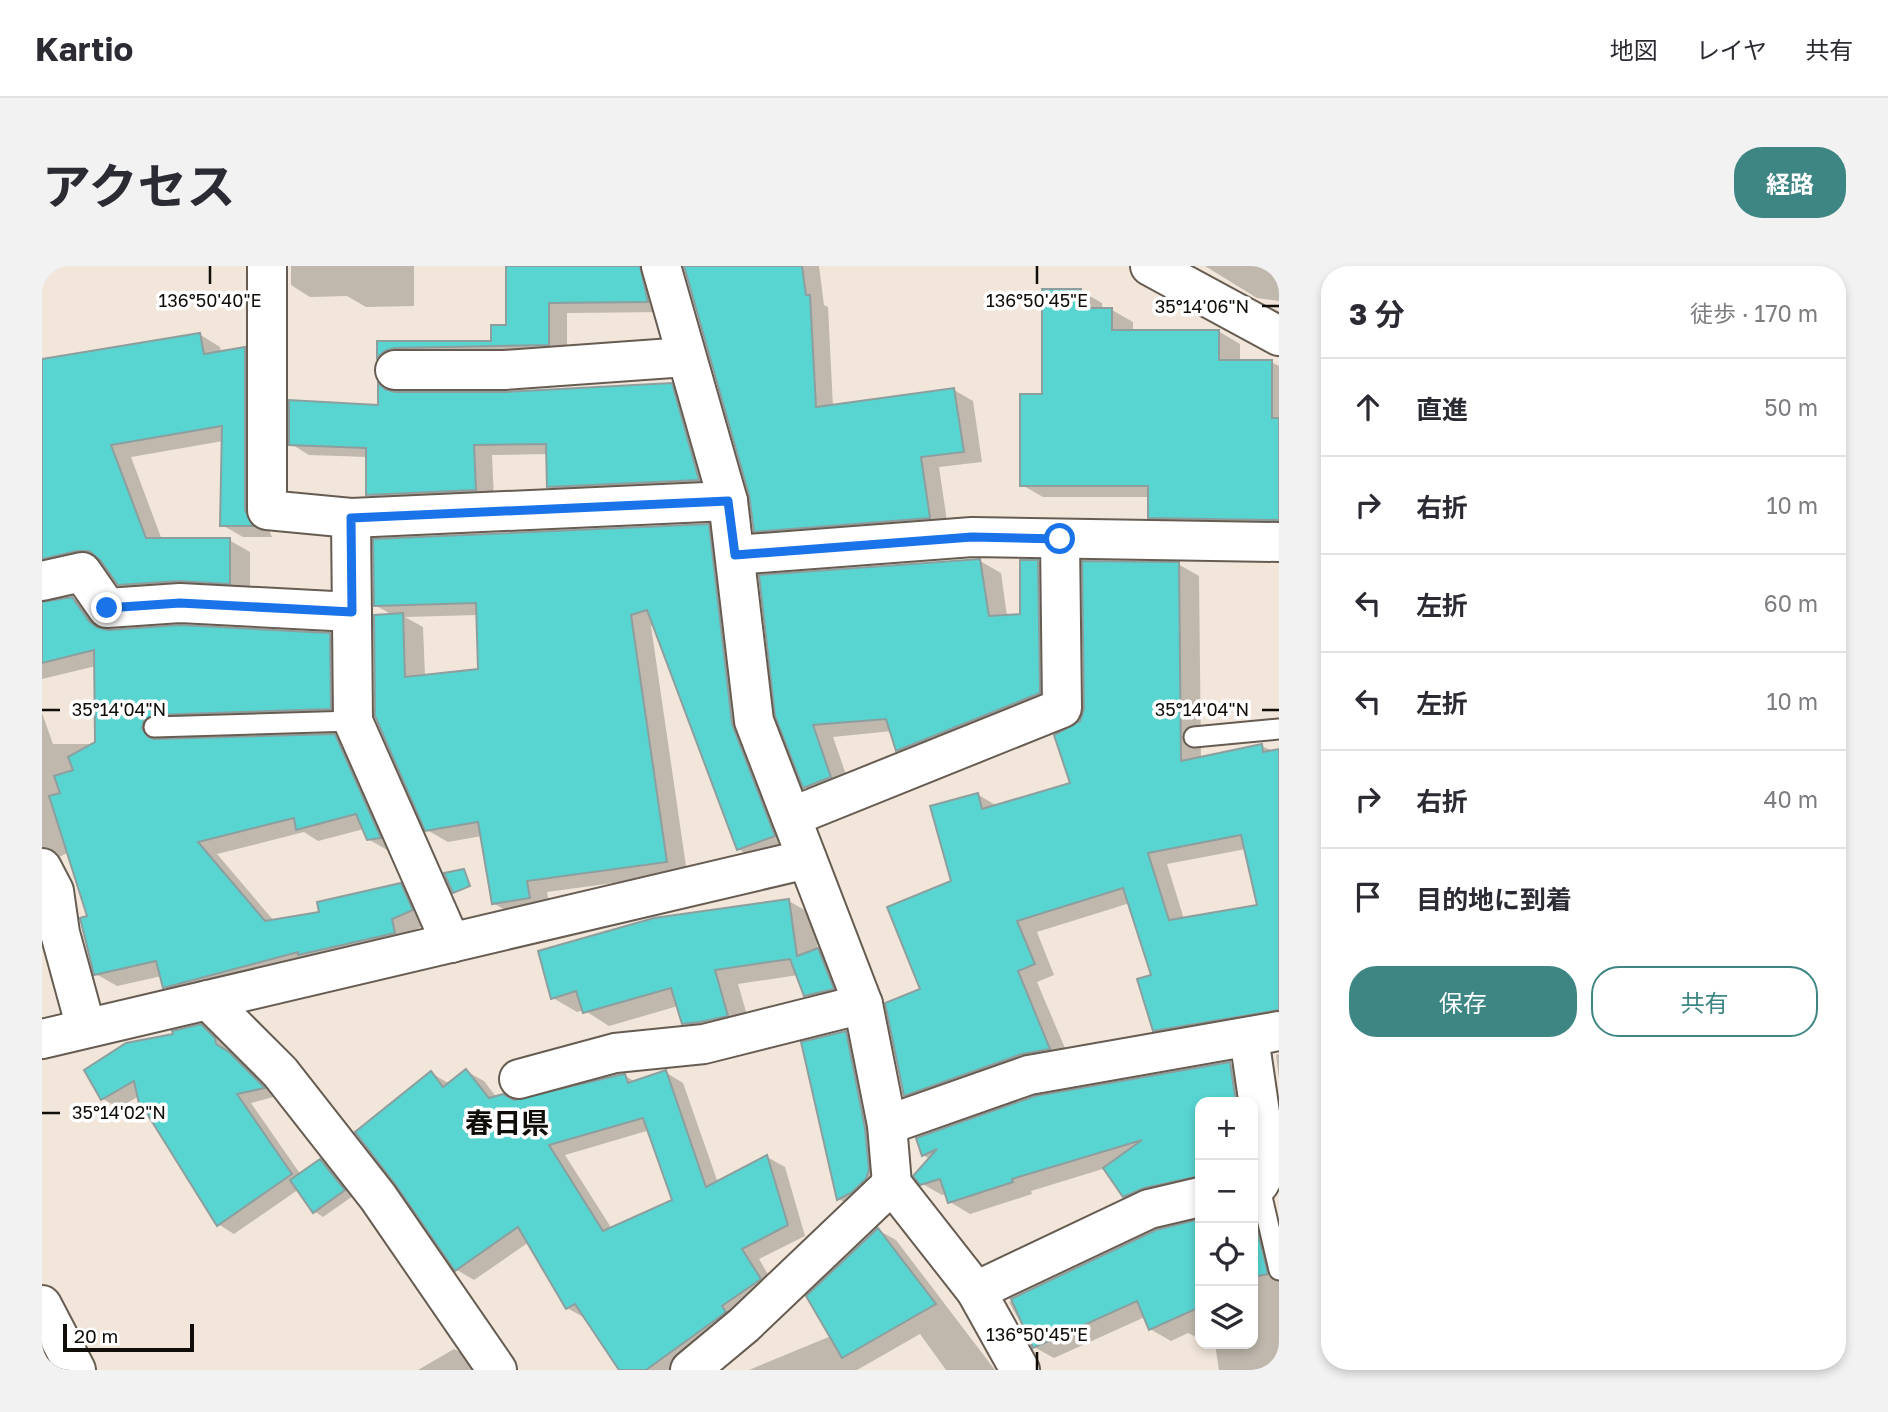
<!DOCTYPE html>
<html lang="ja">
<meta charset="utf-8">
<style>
body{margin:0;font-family:"Golos Text","Noto Sans JP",sans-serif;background:#f2f2f3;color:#2b2b33}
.controls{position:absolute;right:21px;bottom:21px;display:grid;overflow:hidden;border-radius:14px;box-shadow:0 4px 10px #0003}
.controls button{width:63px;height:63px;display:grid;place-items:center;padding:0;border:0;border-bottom:2px solid #e1e1e2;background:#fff;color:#2b2b33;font:35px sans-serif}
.scale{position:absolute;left:21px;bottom:18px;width:131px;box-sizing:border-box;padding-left:7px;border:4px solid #110d09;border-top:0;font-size:19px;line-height:24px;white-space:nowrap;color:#110d09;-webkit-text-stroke:5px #fff;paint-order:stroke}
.stop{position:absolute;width:21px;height:21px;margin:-16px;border:5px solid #1a73e8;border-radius:50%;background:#fff}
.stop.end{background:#1a73e8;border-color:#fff;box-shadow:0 2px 7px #0008}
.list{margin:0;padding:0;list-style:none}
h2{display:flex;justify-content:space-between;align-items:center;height:91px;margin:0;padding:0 28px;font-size:30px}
h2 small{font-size:23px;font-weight:400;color:#7c7c81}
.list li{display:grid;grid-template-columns:46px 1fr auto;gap:21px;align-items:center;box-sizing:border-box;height:98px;padding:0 28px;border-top:2px solid #e1e1e2}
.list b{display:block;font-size:26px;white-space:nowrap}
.list em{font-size:23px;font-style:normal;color:#7c7c81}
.actions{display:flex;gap:14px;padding:21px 28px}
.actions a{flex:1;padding:16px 0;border:2px solid #3e8684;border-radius:28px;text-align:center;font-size:24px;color:#3e8684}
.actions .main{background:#3e8684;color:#fff}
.icon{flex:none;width:38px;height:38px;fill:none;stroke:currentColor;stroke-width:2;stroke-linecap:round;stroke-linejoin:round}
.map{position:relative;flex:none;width:1237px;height:1104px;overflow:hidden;border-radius:28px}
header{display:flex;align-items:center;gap:42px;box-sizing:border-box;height:98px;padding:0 35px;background:#fff;border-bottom:2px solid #e1e1e2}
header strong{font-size:33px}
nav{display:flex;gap:38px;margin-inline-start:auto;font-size:24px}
.intro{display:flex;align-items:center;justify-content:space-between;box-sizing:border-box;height:168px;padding:0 42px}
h1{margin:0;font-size:49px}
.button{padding:18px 32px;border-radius:28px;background:#3e8684;color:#fff;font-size:24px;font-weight:700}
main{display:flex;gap:42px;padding:0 42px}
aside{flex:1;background:#fff;border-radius:28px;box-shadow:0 4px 10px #0003}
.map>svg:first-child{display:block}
.shadow{fill:#0003;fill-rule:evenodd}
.building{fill:#58d4d1;stroke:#8c9f9e;stroke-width:2;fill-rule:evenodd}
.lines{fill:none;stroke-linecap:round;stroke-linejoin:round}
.service-casing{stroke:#665c51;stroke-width:23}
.minor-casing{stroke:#665c51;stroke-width:42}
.service{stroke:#fff;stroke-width:19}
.minor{stroke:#fff;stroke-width:38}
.route{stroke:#1a73e8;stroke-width:9}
.ticks{fill:none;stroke:#110d09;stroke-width:2.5}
.labels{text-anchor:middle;stroke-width:7;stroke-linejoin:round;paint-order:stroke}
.quarter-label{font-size:28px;font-weight:bold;fill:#110d09;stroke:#fff}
.ticks-label{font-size:18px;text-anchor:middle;fill:#110d09;stroke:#fff;stroke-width:7;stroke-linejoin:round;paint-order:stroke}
</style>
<header>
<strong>Kartio</strong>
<nav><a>地図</a><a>レイヤ</a><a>共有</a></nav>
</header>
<div class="intro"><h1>アクセス</h1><a class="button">経路</a></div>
<main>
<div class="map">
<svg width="1237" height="1104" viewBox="0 0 1237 1104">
<rect width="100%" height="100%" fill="#f1e6d9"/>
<g class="shadow">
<polygon points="249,0 372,0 372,40 324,41 305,30 268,31 249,19"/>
<polygon points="465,0 619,0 624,46 525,47 525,89 355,101 337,91 337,77 451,77 465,61"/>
<polygon points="644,0 777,0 782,39 786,41 791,141 912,124 931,135 940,196 897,201 906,262 732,275 713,265 709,229"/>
<polygon points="1163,0 1237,0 1237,35 1215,32"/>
<polygon points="1039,25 1060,37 1060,44 1070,44 1091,56 1091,65 1176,65 1198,78 1198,96 1229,96 1237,100 1237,265 1130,264 1108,251 1108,231 1001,231 980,219 1002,130"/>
<polygon points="157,68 178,81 179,86 203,82 224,95 224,257 230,271 201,271 180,259 181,175 89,191 120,274 187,274 208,286 208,329 99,330 77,318 62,296 58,296 7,310 0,320 0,97"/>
<polygon points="629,119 648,130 675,224 525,231 507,220 506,188 450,189 452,234 344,239 326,228 326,191 267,189 249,178 338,140 337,120 350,127 463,128"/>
<path d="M 666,260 L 687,272 L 753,581 L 717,595 L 696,583 L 612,359 L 609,360 L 645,607 L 505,626 L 508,643 L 472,649 L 451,637 L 440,570 L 406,576 L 385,564 L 352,350 L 333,339 ZM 436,349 L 438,405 L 383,410 L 381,361 L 363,351 Z"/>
<polygon points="938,295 959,307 965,350 980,349 996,296 1017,308 1019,439 877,496 856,484 850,465 791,471 809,523 784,533 763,521 735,449"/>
<path d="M 1136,298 L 1157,310 L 1159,492 L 1219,480 L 1237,487 L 1237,757 L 1133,776 L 1113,764 L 1111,710 L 1088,637 L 995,666 L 1012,709 L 995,716 L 1028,794 L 883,841 L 863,829 L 881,724 L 935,528 L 955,540 L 1030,518 L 1039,456 ZM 1204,583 L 1217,640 L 1142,653 L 1125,598 Z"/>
<polygon points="30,332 52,345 66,366 288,368 309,381 310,455 122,466 120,475 292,470 314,482 347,585 326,573 322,563 276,575 262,566 175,588 232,655 279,647 358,619 380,631 391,656 370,665 373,678 143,733 122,721 120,710 75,720 54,708 47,651 27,586 0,600 0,447 11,478 55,478 54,400 0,413 0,335"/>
<polygon points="747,635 771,649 776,684 800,697 815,736 788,743 764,729 756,709 696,718 709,763 665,771 641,757 636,740 567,760 542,744 535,746 511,732"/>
<polygon points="159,760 175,769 189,783 190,788 235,830 209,837 259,909 278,895 288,900 311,930 281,951 272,945 257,923 192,968 176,958 109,851 100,846 97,830 77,842 61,833 133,769"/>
<polygon points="804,767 819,776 842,913 812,942 797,933"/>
<polygon points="1237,788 1237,813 1234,789"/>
<polygon points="1188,798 1208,809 1211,836 1158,836 1158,924 1102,942 1082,930 1064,902 989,925 990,928 928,948 908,936 905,928 900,929 879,917 888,893 881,889 876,873"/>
<path d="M 424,805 L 442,815 L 455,832 L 471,836 L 583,810 L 594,816 L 623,806 L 641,817 L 676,917 L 725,891 L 743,901 L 763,970 L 717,993 L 735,1024 L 636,1104 L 579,1104 L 543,1052 L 525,1042 L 487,976 L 432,1014 L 415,1004 L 389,807 L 408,818 ZM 608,864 L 632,935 L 570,963 L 523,889 Z"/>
<polygon points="1211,939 1237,983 1237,1104 1177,1104 1173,1078 1211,1078"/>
<polygon points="1158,953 1158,1073 1146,1067 1129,1075 1108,1063 1103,1051 1012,1092 992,1081 967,1036 1115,965"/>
<polygon points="836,964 854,974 953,1104 904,1104 878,1068 815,1104 707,1104 789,1070"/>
<polygon points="412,1083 427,1091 437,1104 376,1104"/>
</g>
<g class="building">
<polygon points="464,0 598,0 606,36 507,37 507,79 353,82 343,85 335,92 335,75 449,75 449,59 464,59"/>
<polygon points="642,0 760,0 764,29 768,29 774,141 912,122 922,186 879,191 888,252 712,266 707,229"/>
<polygon points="1000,23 1039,23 1039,42 1070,42 1070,64 1177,64 1177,94 1230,94 1230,152 1237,152 1237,254 1106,252 1106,220 978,220 978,128 1000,128"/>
<polygon points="158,67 162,88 203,81 203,244 211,260 178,260 180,160 69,179 104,272 188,272 188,318 136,315 76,319 58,294 47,285 35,285 0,293 0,93"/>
<polygon points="336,117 343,123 353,126 463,126 630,117 657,214 505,221 504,178 432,179 434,224 324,229 324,182 247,179 247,134 336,139"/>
<polygon points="667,258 690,458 733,570 695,584 605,344 589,349 625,596 485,615 488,632 450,638 436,556 383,565 333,450 332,349 361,347 363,411 436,403 434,337 332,340 331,273"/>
<polygon points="938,293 947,350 978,348 978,294 996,294 998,427 854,485 844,453 771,459 789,511 761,522 733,450 717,309"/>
<path d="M 1040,295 L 1137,296 L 1139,495 L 1220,478 L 1221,486 L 1237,483 L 1237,744 L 1111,765 L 1095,713 L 1109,709 L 1081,622 L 975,655 L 993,698 L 976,705 L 1008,783 L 980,788 L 862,830 L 843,737 L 878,723 L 845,641 L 909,615 L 888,540 L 936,527 L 940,543 L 1028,517 L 1012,469 L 1038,455 L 1042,443 ZM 1199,569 L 1215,639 L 1127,654 L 1106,587 Z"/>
<polygon points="30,331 47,355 55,361 66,364 138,359 288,367 289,443 112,449 102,455 100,462 106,471 112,473 293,468 339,572 325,574 314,548 254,564 252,552 156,576 223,655 277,646 275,636 359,617 371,644 350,653 353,667 256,689 256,686 121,722 114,695 52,709 38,652 45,650 7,530 18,527 12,510 31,504 26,491 53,476 52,384 0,397 0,336"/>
<polygon points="422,603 428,620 411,627 402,607"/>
<polygon points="747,633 755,690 776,682 792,723 762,730 748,693 673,704 686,750 658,756 640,758 629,722 541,747 534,725 509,733 496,685 612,652"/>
<polygon points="159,758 173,772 174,778 187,786 223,822 195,828 250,908 175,960 104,846 99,847 92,815 59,834 42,804 84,777 131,768 130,765"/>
<polygon points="804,765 823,862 827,904 824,913 809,927 795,934 759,776"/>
<polygon points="1188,796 1194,836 1158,836 1158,910 1102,922 1081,931 1061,902 1100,874 970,913 971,916 906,937 898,913 878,919 871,910 895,883 880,890 874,872 993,830"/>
<path d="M 424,803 L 447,832 L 461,828 L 472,834 L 577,809 L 583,808 L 586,817 L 624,804 L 664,921 L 725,889 L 746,959 L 700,983 L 719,1013 L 680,1040 L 684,1046 L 676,1052 L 604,1104 L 577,1104 L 533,1038 L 524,1043 L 476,961 L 413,1005 L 353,918 L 313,866 L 389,805 L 401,821 ZM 601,852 L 630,934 L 561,965 L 507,879 Z"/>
<polygon points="278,893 303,924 271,947 248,914"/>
<polygon points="1211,945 1226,1008 1211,1011"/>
<polygon points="1158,953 1158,1041 1107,1064 1095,1035 991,1082 969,1033 1114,964"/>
<polygon points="836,962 894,1038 800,1092 764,1030"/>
</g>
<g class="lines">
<defs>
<g id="service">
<polyline points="112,461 311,455"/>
<polyline points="1152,471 1237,463"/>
<polyline points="1217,918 1237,1004"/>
</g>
<g id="minor">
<polyline points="225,0 225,244 309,252 311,455 409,677"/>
<polyline points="619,0 686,235 712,455 821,738 845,859 850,918 934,1025 978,1104"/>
<polyline points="1108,0 1237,70"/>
<polyline points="353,104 463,104 644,91"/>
<polyline points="309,252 686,235"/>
<polyline points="693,289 930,271 1237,276"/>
<polyline points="0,315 40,306 65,342 138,337 310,346"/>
<polyline points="749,551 1020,442 1018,273"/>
<polyline points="0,602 12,625 18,667 44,762"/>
<polyline points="166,734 238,806 336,931 455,1104"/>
<polyline points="1207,771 1226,902 1217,918 1211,919"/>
<polyline points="0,773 765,593"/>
<polyline points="477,813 573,787 662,778 821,738"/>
<polyline points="845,859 987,809 1237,765"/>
<polyline points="934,1025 1107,943 1158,931"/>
<polyline points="0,1039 34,1104"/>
<polyline points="648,1104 702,1059 850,918"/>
</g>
</defs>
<use href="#service" class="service-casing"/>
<use href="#minor" class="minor-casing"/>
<use href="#service" class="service"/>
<use href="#minor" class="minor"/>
</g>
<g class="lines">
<polyline class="route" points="65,342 138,337 310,346 309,252 686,235 693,289 930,271 1018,273"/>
</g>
<path class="ticks" d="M 168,0 L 168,18M 995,0 L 995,18M 1220,40 L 1237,40M 0,444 L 18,444M 1220,444 L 1237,444M 0,847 L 18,847M 995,1086 L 995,1104"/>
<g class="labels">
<g class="quarter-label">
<text x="465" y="867">春日県</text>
</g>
</g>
<g class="ticks-label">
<text x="168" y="41">136°50'40"E</text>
<text x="995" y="41">136°50'45"E</text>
<text x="1160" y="47">35°14'06"N</text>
<text x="77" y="450">35°14'04"N</text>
<text x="1160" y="450">35°14'04"N</text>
<text x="77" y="853">35°14'02"N</text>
<text x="995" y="1075">136°50'45"E</text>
</g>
</svg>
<div class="controls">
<button>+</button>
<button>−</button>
<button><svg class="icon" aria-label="locate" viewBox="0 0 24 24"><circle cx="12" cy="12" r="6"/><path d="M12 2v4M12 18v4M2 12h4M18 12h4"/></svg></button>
<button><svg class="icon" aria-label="layers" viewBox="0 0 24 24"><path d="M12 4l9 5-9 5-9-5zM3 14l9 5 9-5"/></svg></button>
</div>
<div class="scale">20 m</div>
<div class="stop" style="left:1018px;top:273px"></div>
<div class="stop end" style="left:65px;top:342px"></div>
</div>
<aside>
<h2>3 分<small>徒歩 · 170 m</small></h2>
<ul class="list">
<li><svg class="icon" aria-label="ahead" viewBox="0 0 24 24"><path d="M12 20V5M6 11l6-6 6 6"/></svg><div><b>直進</b></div><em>50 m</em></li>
<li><svg class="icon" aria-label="right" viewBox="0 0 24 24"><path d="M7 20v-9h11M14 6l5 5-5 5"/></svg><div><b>右折</b></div><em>10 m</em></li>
<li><svg class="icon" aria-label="left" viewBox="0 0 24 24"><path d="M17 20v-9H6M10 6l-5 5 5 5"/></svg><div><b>左折</b></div><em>60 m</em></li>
<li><svg class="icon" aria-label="left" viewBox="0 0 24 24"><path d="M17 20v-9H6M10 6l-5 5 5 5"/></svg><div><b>左折</b></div><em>10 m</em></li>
<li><svg class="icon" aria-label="right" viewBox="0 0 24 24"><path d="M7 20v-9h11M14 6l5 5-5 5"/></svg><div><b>右折</b></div><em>40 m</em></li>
<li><svg class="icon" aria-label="arrive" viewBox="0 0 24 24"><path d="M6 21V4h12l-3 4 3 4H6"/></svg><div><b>目的地に到着</b></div></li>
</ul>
<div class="actions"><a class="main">保存</a><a>共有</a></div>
</aside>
</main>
